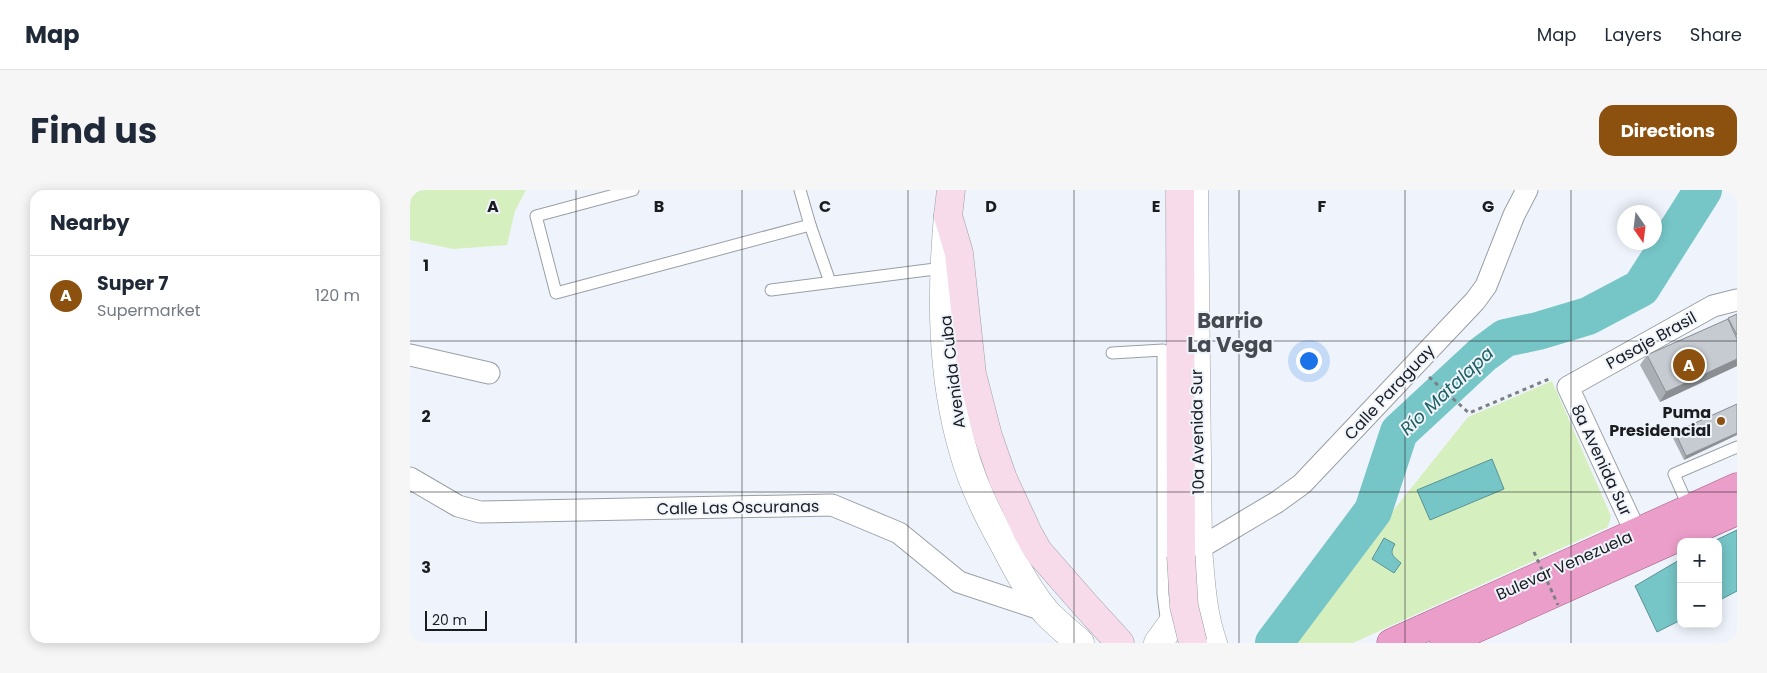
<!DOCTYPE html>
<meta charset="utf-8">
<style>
body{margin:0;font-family:Poppins,sans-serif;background:#f6f6f7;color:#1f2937}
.controls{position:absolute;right:15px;bottom:15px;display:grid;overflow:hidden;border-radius:10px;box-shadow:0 2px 12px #0003}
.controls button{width:45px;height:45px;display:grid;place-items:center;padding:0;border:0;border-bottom:1px solid #e0e1e3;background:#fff;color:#1f2937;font:25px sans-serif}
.compass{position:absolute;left:1207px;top:15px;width:45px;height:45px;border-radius:50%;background:#fff;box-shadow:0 2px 12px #0003;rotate:166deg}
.scale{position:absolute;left:15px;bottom:12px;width:62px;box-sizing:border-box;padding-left:5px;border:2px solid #1a1c1f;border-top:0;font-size:14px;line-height:18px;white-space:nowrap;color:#1a1c1f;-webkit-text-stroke:4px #eff4fc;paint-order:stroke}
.you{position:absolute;left:898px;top:170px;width:18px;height:18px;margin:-12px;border:4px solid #fff;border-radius:50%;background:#1a73e8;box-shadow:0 0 0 8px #1a73e833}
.badge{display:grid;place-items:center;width:32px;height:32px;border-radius:50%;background:#8c500f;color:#fff;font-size:16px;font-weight:700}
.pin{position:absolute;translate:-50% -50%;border:2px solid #fff;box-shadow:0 1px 5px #0006}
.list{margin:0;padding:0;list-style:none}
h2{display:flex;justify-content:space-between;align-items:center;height:65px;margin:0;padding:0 20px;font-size:21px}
h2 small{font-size:16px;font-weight:400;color:#747a83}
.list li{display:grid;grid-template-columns:32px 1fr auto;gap:15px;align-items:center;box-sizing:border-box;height:80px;padding:0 20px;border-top:1px solid #e0e1e3}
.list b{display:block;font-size:19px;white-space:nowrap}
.list p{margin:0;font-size:16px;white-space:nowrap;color:#747a83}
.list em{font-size:16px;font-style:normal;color:#747a83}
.map{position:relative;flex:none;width:1327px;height:453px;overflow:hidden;border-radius:15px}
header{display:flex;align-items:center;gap:30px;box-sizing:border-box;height:70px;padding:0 25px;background:#fff;border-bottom:1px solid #e0e1e3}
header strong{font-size:24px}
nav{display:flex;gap:28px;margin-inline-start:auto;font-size:18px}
.intro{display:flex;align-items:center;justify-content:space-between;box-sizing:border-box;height:120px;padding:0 30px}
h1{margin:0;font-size:35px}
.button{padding:12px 22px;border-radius:15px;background:#8c500f;color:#fff;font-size:18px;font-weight:700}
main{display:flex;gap:30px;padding:0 30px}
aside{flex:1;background:#fff;border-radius:15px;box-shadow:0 2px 12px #0003}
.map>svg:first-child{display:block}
.green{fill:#d6efbf}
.water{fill:#76c5c7;stroke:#5a9295}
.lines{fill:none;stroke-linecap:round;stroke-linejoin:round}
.river{stroke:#76c5c7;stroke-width:38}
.service-casing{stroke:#9a9fa6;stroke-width:13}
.minor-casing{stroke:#9a9fa6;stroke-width:23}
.tertiary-casing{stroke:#9a9fa6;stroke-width:29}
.secondary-casing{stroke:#9a9fa6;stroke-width:29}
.trunk-casing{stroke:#a06185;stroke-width:29}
.path{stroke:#7c7f84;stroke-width:3;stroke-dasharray:4 4;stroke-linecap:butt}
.service{stroke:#fff;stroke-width:11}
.minor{stroke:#fff;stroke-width:21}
.tertiary{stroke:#fff;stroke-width:28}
.secondary{stroke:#f8dbeb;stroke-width:28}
.trunk{stroke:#ec9eca;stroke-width:28}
.secondary-bridge-casing{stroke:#9a9fa6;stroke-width:29;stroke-linecap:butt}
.path-bridge{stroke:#7c7f84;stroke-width:3;stroke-dasharray:4 4;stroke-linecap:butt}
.secondary-bridge{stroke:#f8dbeb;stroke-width:28}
.wall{fill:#aaafb5}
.shaded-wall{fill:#8b8e93}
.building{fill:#c6cbd2;stroke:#8b8e93}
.grid{fill:none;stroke:#1a1c1f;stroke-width:1;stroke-opacity:0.55}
.poi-dot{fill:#8c500f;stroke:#eff4fc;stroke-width:2}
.labels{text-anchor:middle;stroke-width:4;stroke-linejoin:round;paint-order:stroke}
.street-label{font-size:16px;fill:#1a1c1f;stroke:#eff4fc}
.poi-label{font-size:16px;font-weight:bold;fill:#1a1c1f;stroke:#eff4fc;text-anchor:end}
.water-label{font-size:18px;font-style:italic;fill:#1f6162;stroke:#eff4fc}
.district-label{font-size:21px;font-weight:bold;fill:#454a50;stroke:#eff4fc}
.grid-label{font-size:16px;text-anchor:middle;font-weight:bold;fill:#1a1c1f;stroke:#eff4fc;stroke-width:4;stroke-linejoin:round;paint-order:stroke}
</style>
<header>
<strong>Map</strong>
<nav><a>Map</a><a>Layers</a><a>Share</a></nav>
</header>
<div class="intro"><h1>Find us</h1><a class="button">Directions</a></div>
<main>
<aside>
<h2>Nearby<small></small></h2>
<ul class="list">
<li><span class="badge">A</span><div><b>Super 7</b><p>Supermarket</p></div><em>120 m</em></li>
</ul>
</aside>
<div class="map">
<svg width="1327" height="453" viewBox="0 0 1327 453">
<rect width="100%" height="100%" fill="#eff4fc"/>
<g class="green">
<polygon points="0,0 116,0 105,21 97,55 43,59 0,50"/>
<polygon points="1142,191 1201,326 1198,337 943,453 886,453 954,357 1058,227"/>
</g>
<g class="water">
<polygon points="1082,269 1094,299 1020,330 1007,300"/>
<polygon points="1327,340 1327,401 1308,411 1308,352 1302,352"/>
<path d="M 974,348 L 985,354 C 979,364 983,366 991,373 L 984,383 L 962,369 Z"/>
<polygon points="1271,369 1271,430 1247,442 1225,396"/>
</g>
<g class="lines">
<polyline class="river" points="864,453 963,321 989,242 1072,165 1095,148 1128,141 1178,126 1231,98 1293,0"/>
<defs>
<g id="service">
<polyline points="223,0 126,26 146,103 400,35"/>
<polyline points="390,0 400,35 420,92"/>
<polyline points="361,100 533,78"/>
<polyline points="702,163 753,160 753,404 757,435"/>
<polyline points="1279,318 1264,284 1327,257"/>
</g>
<g id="minor">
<polyline points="0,165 79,183"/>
<polyline points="0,288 48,316 70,322 422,315 489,343 549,392 636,421"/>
<polyline points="1226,343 1158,197 1303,116 1327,110"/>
<polyline points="788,359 867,312 892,294 1065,111 1076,96 1104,25 1117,0"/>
</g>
<g id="tertiary">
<path d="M 784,0 L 788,359 C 791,390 792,423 803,453"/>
<path d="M 538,26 C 531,104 531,184 553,260 C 562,293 577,324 594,354 C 606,377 619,402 636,422 C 646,433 659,443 670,453"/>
<polyline points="748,453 785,402"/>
</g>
<g id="secondary">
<polyline points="541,0 538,26 549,63 562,184 578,246 593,289 618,343 628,361 678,418 710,453"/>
<polyline points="770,0 771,366"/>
</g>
<g id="trunk">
<polyline points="981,453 1327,297"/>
<polyline points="1034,453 1327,321"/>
</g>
</defs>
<use href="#service" class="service-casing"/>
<use href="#minor" class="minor-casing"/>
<use href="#tertiary" class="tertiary-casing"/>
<use href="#secondary" class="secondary-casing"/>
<use href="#trunk" class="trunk-casing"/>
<polyline class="path" points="1019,187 1059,223 1139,189"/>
<use href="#service" class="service"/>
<use href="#minor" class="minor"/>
<use href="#tertiary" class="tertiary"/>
<use href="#secondary" class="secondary"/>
<use href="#trunk" class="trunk"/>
<defs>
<polyline id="secondary-bridge" points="771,366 774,416 783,453"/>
</defs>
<use href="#secondary-bridge" class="secondary-bridge-casing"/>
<polyline class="path-bridge" points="1124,362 1148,415"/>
<use href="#secondary-bridge" class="secondary-bridge"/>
</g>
<g class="wall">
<polygon points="1327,124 1327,176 1250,212 1230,175 1237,165 1317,130 1318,128"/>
<polygon points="1327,214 1274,270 1262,246 1265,242"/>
</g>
<g class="shaded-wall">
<polygon points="1327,169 1327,176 1250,212 1256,202"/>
<polygon points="1327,243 1327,245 1274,270 1276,266"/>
</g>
<g class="building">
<polygon points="1327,124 1327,145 1318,128"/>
<polygon points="1318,129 1327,149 1327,169 1256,202 1237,165"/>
<polygon points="1327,214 1327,243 1276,266 1265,242"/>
</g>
<path class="grid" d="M 166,0 L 166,453M 332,0 L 332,453M 498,0 L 498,453M 664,0 L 664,453M 829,0 L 829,453M 995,0 L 995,453M 1161,0 L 1161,453M 0,151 L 1327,151M 0,302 L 1327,302"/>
<circle class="poi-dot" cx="1311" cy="231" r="5"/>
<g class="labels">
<g class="street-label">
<text transform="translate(1241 150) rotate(-29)" y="6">Pasaje Brasil</text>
<text transform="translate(542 182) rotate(-97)" y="6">Avenida Cuba</text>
<text transform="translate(979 202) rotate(-47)" y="6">Calle Paraguay</text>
<text transform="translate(787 242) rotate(-91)" y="6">10a Avenida Sur</text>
<text transform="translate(1192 270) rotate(65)" y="6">8a Avenida Sur</text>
<text transform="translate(328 317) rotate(-1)" y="6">Calle Las Oscuranas</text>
<text transform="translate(1154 375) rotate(-24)" y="6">Bulevar Venezuela</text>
</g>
<g class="poi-label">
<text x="1301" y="228">Puma<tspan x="1301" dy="18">Presidencial</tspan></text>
</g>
<g class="water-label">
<text transform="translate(1037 201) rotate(-43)" y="6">Río Matalapa</text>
</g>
<g class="district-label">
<text x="820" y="138">Barrio<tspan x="820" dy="24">La Vega</tspan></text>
</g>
</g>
<g class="grid-label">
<text x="83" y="22">A</text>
<text x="249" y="22">B</text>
<text x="415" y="22">C</text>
<text x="581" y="22">D</text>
<text x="746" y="22">E</text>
<text x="912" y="22">F</text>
<text x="1078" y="22">G</text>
<text x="16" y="81">1</text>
<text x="16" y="232">2</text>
<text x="16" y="383">3</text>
</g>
</svg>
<div class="controls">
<button>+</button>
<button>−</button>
</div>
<svg class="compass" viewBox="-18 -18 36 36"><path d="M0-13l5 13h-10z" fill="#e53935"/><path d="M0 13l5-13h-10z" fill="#747a83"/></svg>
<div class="scale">20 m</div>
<div class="you"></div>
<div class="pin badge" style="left:1279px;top:175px">A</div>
</div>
</main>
